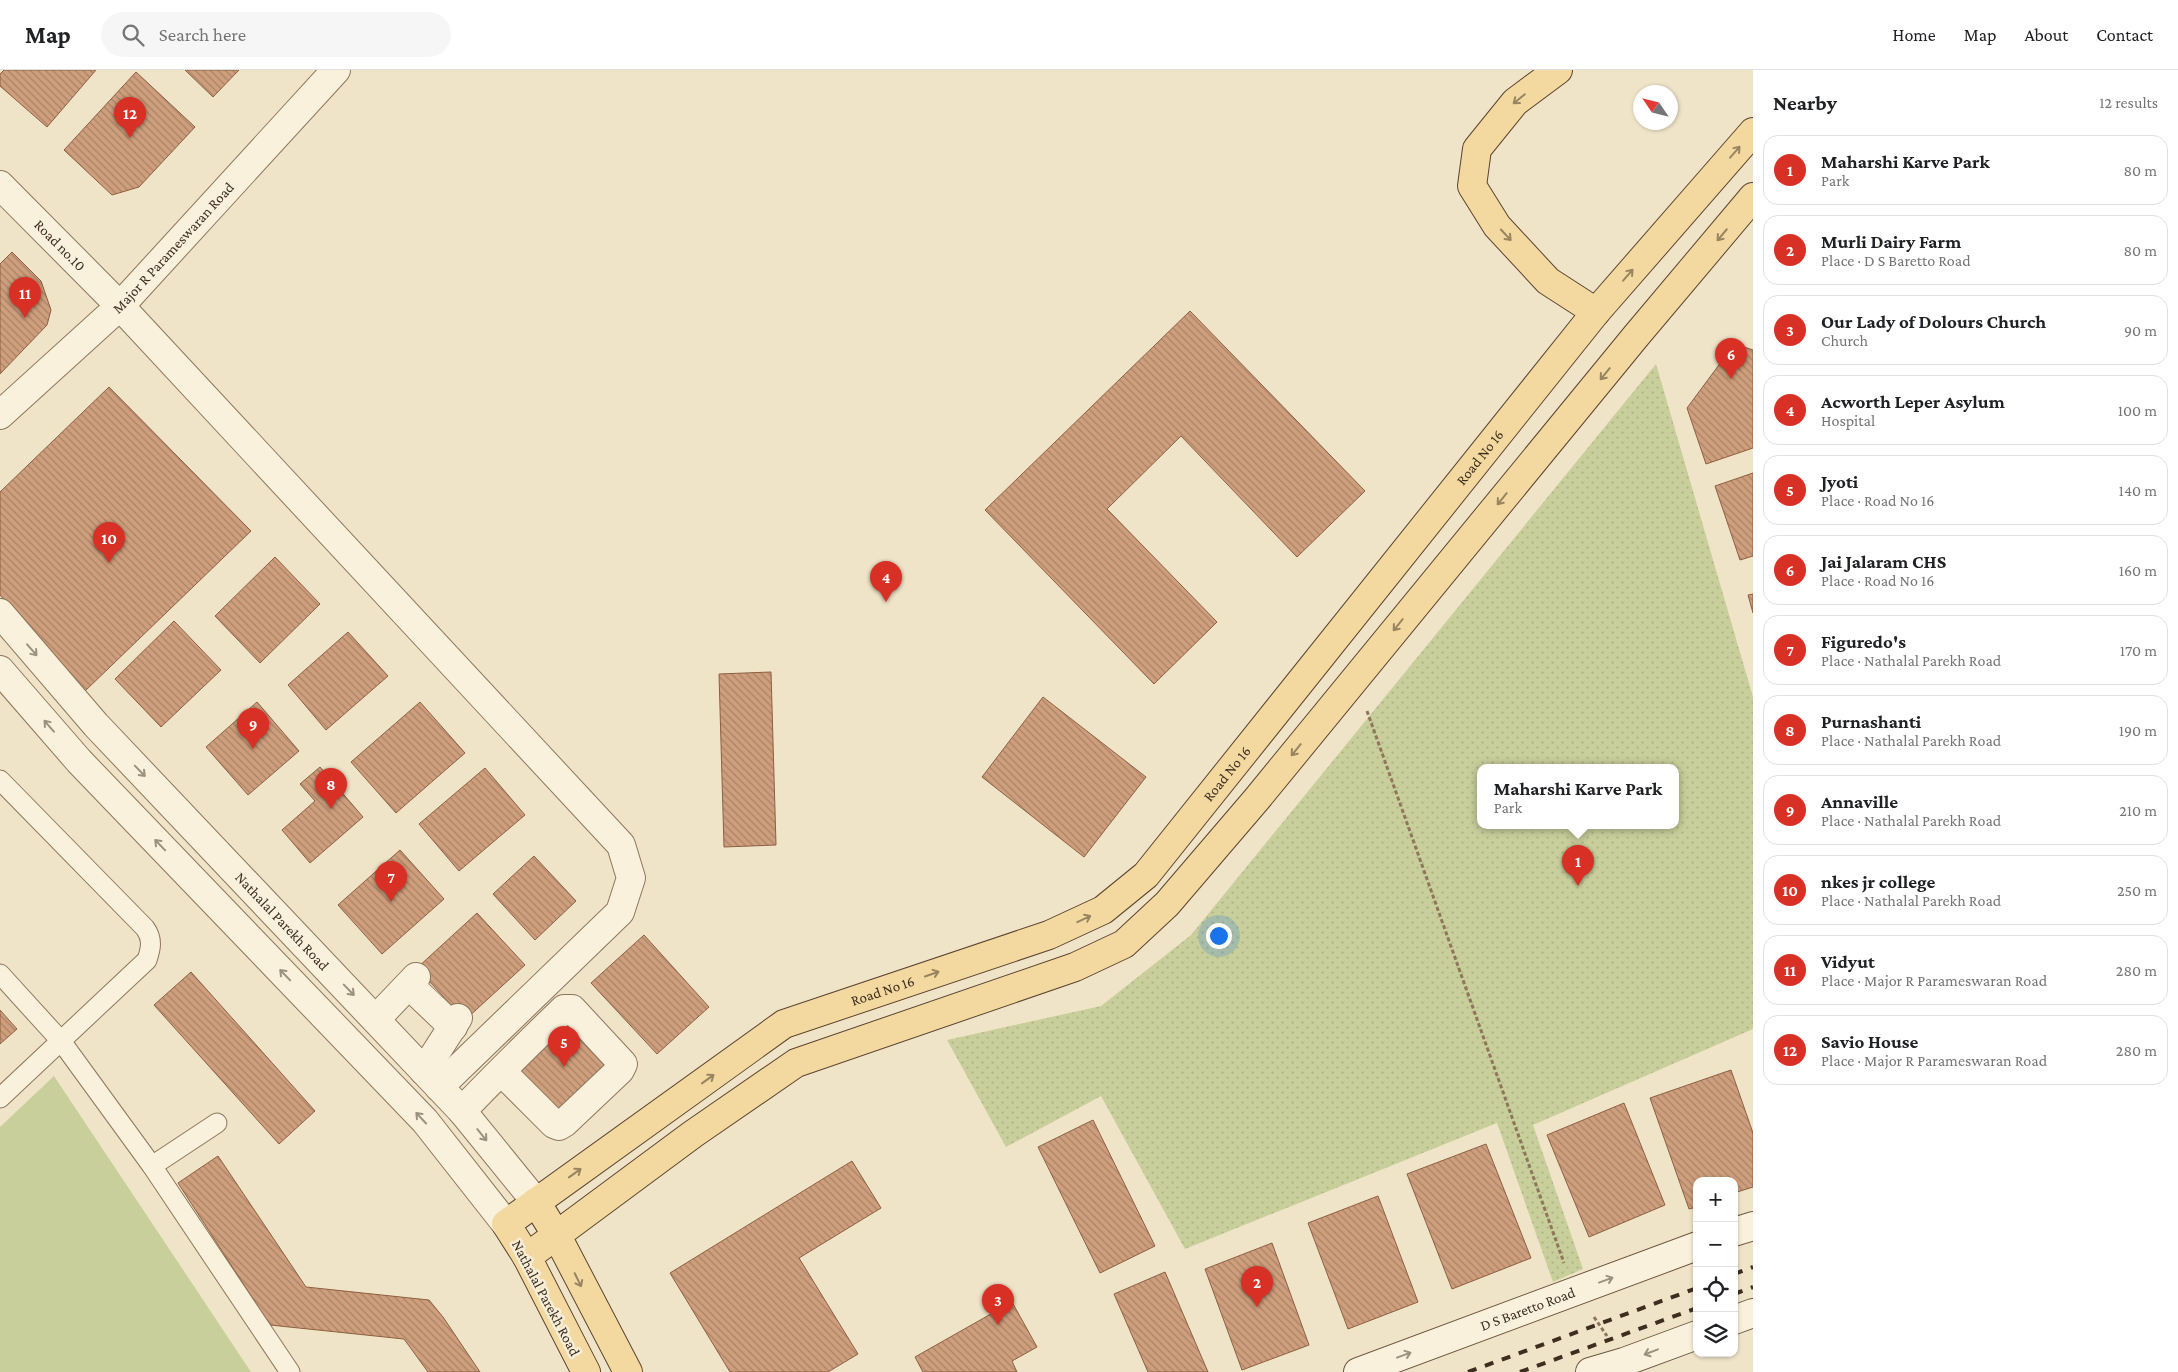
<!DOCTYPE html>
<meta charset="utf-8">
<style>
body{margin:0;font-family:"Crimson Pro",serif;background:#f6f6f6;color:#202124}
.controls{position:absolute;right:15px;bottom:15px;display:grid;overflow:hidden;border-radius:10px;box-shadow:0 1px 4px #0004}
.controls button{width:45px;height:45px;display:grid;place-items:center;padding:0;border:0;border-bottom:1px solid #e0e0e0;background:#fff;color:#202124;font:25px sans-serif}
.compass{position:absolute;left:1633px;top:15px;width:45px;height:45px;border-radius:50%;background:#fff;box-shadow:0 1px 4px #0004;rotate:305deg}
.you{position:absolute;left:1218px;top:865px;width:18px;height:18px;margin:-12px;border:4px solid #fff;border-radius:50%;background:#1a73e8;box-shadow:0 0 0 8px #1a73e833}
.badge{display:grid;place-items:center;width:32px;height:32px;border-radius:50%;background:#d93025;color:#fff;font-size:16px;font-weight:700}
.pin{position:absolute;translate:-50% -41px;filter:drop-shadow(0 1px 2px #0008)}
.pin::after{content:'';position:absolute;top:26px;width:18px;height:15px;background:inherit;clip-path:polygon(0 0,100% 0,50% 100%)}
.popup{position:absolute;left:1477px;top:694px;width:202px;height:65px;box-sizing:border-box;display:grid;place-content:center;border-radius:10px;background:#fff;filter:drop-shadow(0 1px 4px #0005);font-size:16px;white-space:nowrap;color:#757577}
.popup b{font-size:19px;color:#202124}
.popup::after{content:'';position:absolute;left:50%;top:100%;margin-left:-10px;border:10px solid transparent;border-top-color:#fff}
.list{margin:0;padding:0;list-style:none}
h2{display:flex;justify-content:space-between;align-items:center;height:65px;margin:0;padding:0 20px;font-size:21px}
h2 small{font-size:16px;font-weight:400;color:#757577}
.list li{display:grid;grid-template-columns:32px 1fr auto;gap:15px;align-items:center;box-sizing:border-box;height:70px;margin:0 10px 10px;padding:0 10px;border:1px solid #e0e0e0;border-radius:15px}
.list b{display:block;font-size:19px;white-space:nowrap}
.list p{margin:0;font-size:16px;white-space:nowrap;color:#757577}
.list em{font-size:16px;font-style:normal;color:#757577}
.icon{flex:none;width:28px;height:28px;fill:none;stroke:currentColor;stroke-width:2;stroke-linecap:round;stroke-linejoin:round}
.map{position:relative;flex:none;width:1753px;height:1302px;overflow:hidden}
header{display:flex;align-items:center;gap:30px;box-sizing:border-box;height:70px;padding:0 25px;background:#fff;border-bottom:1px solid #e0e0e0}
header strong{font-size:24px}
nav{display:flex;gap:28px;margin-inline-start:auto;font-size:18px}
.search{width:350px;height:45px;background:#f6f6f6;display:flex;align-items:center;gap:12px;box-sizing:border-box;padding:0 18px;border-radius:28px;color:#757577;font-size:19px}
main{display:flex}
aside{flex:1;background:#fff}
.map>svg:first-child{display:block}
.park{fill:url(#park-dots);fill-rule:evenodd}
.pitch{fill:#c9cf9b}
.building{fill:url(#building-back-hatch);stroke:#8d5f41}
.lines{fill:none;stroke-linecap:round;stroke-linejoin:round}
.service-casing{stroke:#8d765c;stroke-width:21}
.minor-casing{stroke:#8d765c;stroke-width:30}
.tertiary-casing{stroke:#8d765c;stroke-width:30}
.secondary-casing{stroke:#6f573f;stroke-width:30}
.primary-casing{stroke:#5b4430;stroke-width:30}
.path{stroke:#8d765c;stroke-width:3;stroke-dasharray:4 2.5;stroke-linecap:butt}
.service{stroke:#faf1dc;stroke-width:19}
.minor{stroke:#faf1dc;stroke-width:28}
.tertiary{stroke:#faf1dc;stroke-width:28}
.secondary{stroke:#faf1dc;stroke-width:28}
.primary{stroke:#f3d9a0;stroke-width:28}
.rail{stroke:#3d2e20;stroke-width:4;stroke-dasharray:9 9;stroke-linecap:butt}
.oneway{stroke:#988460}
.oneway2{stroke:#9c907e}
.labels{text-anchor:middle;stroke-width:5;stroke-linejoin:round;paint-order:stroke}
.street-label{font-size:15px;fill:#3d2e20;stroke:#f7eed8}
</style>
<header>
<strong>Map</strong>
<div class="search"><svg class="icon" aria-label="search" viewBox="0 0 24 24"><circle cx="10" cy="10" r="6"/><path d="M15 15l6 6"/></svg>Search here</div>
<nav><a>Home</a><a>Map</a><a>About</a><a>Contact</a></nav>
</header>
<main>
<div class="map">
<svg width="1753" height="1302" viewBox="0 0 1753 1302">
<defs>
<pattern id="park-dots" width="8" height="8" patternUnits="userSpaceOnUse" patternTransform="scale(1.25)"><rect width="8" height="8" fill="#c9cf9b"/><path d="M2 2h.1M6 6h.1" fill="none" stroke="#aeb285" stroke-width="1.8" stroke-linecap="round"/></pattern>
<pattern id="building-back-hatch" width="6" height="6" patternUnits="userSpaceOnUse" patternTransform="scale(1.25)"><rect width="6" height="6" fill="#cf9f7d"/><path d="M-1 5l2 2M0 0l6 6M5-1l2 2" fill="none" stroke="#a98266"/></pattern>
</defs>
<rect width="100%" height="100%" fill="#f0e4c8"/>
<path class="park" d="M 1656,294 L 1753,627 L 1753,959 L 1533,1055 L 1583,1199 L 1553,1212 L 1497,1053 L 1185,1179 L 1101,1026 L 1006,1077 L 947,970 L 1101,936 L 1191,865 ZM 1480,697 L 1676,697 L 1676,755 L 1480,755 Z"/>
<polygon class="pitch" points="54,1006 251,1302 0,1302 0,1057"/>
<g class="building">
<polygon points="4,0 96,0 47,57 0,16 0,4"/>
<polygon points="185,0 239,0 213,27"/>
<polygon points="136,2 195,57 139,117 112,125 64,80"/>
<polygon points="12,182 41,211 51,240 47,255 0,304 0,194"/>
<polygon points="1190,241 1365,421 1297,487 1181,366 1107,439 1217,552 1154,614 985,440"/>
<polygon points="1744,277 1753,280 1753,378 1706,394 1687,338 1730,280"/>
<polygon points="109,317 251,461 84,622 0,525 0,422"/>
<polygon points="1753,403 1753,486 1740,490 1715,416"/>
<polygon points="275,487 320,534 260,593 215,546"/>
<polygon points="1753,524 1753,543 1748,525"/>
<polygon points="174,551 221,600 161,657 115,609"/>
<polygon points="348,562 388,606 326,660 288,615"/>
<polygon points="771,602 776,775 724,777 719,604"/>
<polygon points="1043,627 1146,707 1084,787 982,707"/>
<polygon points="257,632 299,681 248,725 206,677"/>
<polygon points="420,632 465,683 396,743 351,692"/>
<polygon points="320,697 363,747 310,793 282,760 315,731 300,714"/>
<polygon points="485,698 525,745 459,801 419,754"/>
<polygon points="400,780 444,829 382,884 338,835"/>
<polygon points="534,786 576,831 535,870 493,824"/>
<polygon points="477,843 525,895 465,950 417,898"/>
<polygon points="644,865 709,937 657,984 591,913"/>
<polygon points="191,902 315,1041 279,1074 154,935"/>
<polygon points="0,940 17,959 0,974"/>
<polygon points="566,944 617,996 562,1050 511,998"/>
<polygon points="1731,1000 1753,1063 1753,1117 1734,1123 1734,1111 1697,1111 1697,1137 1689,1139 1650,1028"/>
<polygon points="1624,1033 1665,1135 1589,1167 1547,1065"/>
<polygon points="1093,1050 1155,1176 1100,1203 1038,1077"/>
<polygon points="1486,1074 1531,1188 1452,1219 1407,1104"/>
<polygon points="218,1086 306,1217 429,1230 443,1247 480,1302 428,1302 404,1269 270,1255 178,1113"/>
<polygon points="852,1091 881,1138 799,1188 858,1284 828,1302 730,1302 670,1203"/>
<polygon points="1378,1126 1418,1232 1348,1259 1308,1153"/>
<polygon points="1272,1173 1309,1275 1242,1300 1205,1199"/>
<polygon points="1165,1202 1208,1302 1148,1302 1114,1224"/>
<polygon points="1012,1232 1037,1277 1012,1291 1017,1302 923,1302 915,1287"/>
</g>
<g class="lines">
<defs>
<g id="service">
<path d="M 0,710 L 145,858 C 153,869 151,878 147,890 L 0,1028"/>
<polyline points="0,904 61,971 152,1096 290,1302"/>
<polyline points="152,1096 217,1053"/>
</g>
<g id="minor">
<path id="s1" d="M 0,115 L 120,236 L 621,775 L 631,808 L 620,842 L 439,1017"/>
<path id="s2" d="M 0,345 L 120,236 L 336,0"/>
<polyline points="409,915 453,957"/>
<polyline points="376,949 416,907"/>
<polyline points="424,1001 458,948"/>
<path d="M 462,1041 C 495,1006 529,973 564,939 L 572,939 L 623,994 L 620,1000 L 564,1053 L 559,1056 L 554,1054 L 501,1001"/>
</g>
<g id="tertiary">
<path id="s3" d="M 0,543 L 96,655 L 462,1041 L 536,1132"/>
<polyline points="0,600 79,691 425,1051 506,1154"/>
</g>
<g id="secondary">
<polyline points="1734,1162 1753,1156"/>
<polyline points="1734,1250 1753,1243"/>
<path id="s4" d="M 1358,1302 L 1697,1176"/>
<polyline points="1590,1302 1624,1292 1697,1265"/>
</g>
<g id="primary">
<polyline points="1558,0 1515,32 1477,79 1472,116 1497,156 1548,211 1596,242"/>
<polyline points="536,1132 557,1166 628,1302"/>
<polyline points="527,1187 693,1064 796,993 1075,897 1124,874 1167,834 1256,730 1636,266 1753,127"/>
<path id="s5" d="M 586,1302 L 527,1187 L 506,1154 L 784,954 L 1049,865 L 1103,840 L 1146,805 L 1596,242 L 1753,62"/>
</g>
</defs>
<use href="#service" class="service-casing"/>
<use href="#minor" class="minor-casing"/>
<use href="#tertiary" class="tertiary-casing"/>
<use href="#secondary" class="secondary-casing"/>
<use href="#primary" class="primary-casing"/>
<g class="path">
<polyline points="1367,641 1564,1193"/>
<polyline points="1594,1247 1607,1266"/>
</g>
<use href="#service" class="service"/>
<use href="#minor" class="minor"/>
<use href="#tertiary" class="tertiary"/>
<use href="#secondary" class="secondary"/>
<use href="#primary" class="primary"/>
<g class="rail">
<polyline points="1734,1204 1753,1197"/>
<polyline points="1734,1224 1753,1217"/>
<polyline points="1468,1302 1697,1218"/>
<polyline points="1520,1302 1697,1238"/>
</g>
</g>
<defs><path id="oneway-shaft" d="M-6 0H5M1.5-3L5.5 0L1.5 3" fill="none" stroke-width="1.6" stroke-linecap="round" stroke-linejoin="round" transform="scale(1.25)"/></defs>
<g class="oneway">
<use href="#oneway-shaft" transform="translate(1519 29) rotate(141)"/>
<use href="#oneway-shaft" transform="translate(1735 82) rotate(-49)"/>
<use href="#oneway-shaft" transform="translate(1506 165) rotate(47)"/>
<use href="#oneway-shaft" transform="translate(1722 165) rotate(130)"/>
<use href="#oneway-shaft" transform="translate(1628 205) rotate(-49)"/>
<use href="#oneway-shaft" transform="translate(1605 304) rotate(129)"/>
<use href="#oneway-shaft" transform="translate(1502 429) rotate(129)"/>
<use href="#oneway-shaft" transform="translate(1398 555) rotate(129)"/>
<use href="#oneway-shaft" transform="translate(1296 680) rotate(129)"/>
<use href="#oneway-shaft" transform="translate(1084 849) rotate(-25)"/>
<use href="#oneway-shaft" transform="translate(932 904) rotate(-19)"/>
<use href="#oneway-shaft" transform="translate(708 1009) rotate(-36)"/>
<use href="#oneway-shaft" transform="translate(575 1103) rotate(-36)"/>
<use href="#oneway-shaft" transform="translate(578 1210) rotate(64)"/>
</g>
<g class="oneway2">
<use href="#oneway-shaft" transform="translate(32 580) rotate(49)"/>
<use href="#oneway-shaft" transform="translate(49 656) rotate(-131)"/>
<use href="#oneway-shaft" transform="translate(140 701) rotate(46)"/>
<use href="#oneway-shaft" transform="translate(160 775) rotate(-134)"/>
<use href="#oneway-shaft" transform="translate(285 905) rotate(-134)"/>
<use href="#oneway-shaft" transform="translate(349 920) rotate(46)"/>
<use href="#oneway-shaft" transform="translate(421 1048) rotate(-133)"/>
<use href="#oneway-shaft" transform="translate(482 1065) rotate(51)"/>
<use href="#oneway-shaft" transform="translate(1606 1210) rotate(-20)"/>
<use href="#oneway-shaft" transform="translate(1651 1282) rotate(159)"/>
<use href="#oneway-shaft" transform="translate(1404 1285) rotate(-20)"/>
</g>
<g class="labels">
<g class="street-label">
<text dy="5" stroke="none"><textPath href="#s1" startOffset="85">Road no.10</textPath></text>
<text dy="5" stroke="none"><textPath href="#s2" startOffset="241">Major R Parameswaran Road</textPath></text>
<text dy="5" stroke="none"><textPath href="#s5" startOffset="1440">Road No 16</textPath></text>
<text dy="5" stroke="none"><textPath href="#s5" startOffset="1035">Road No 16</textPath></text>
<text dy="5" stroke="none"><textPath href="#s3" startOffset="418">Nathalal Parekh Road</textPath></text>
<text dy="5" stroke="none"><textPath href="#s5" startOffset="615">Road No 16</textPath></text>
<text transform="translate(546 1228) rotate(62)" y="5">Nathalal Parekh Road</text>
<text dy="5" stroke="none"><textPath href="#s4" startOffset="181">D S Baretto Road</textPath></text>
</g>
</g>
</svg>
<div class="controls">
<button>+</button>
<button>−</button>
<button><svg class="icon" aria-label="locate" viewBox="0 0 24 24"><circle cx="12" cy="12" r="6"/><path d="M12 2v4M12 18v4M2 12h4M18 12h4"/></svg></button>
<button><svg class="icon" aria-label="layers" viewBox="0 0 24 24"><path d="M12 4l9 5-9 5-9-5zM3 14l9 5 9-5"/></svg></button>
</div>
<svg class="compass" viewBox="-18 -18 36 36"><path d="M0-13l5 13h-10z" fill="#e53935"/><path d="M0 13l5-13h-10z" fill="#757577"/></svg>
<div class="you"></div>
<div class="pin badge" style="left:1578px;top:816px">1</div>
<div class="popup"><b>Maharshi Karve Park</b>Park</div>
<div class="pin badge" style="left:1257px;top:1237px">2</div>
<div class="pin badge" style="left:998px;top:1255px">3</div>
<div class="pin badge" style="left:886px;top:532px">4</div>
<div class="pin badge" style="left:564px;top:997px">5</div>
<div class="pin badge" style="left:1731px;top:309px">6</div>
<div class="pin badge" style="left:391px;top:832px">7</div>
<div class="pin badge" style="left:331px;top:739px">8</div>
<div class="pin badge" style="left:253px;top:679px">9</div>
<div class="pin badge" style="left:109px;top:493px">10</div>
<div class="pin badge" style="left:25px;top:248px">11</div>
<div class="pin badge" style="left:130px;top:68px">12</div>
</div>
<aside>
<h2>Nearby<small>12 results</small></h2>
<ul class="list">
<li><span class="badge">1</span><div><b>Maharshi Karve Park</b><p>Park</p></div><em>80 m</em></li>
<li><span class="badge">2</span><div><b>Murli Dairy Farm</b><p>Place · D S Baretto Road</p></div><em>80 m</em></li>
<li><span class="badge">3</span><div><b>Our Lady of Dolours Church</b><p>Church</p></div><em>90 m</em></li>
<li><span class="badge">4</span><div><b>Acworth Leper Asylum</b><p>Hospital</p></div><em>100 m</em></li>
<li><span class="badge">5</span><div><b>Jyoti</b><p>Place · Road No 16</p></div><em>140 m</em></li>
<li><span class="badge">6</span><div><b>Jai Jalaram CHS</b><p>Place · Road No 16</p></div><em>160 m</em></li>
<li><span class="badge">7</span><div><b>Figuredo's</b><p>Place · Nathalal Parekh Road</p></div><em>170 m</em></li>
<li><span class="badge">8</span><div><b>Purnashanti</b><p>Place · Nathalal Parekh Road</p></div><em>190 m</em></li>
<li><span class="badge">9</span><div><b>Annaville</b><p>Place · Nathalal Parekh Road</p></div><em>210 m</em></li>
<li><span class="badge">10</span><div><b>nkes jr college</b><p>Place · Nathalal Parekh Road</p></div><em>250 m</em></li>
<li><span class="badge">11</span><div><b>Vidyut</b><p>Place · Major R Parameswaran Road</p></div><em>280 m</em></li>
<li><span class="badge">12</span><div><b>Savio House</b><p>Place · Major R Parameswaran Road</p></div><em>280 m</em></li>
</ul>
</aside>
</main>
